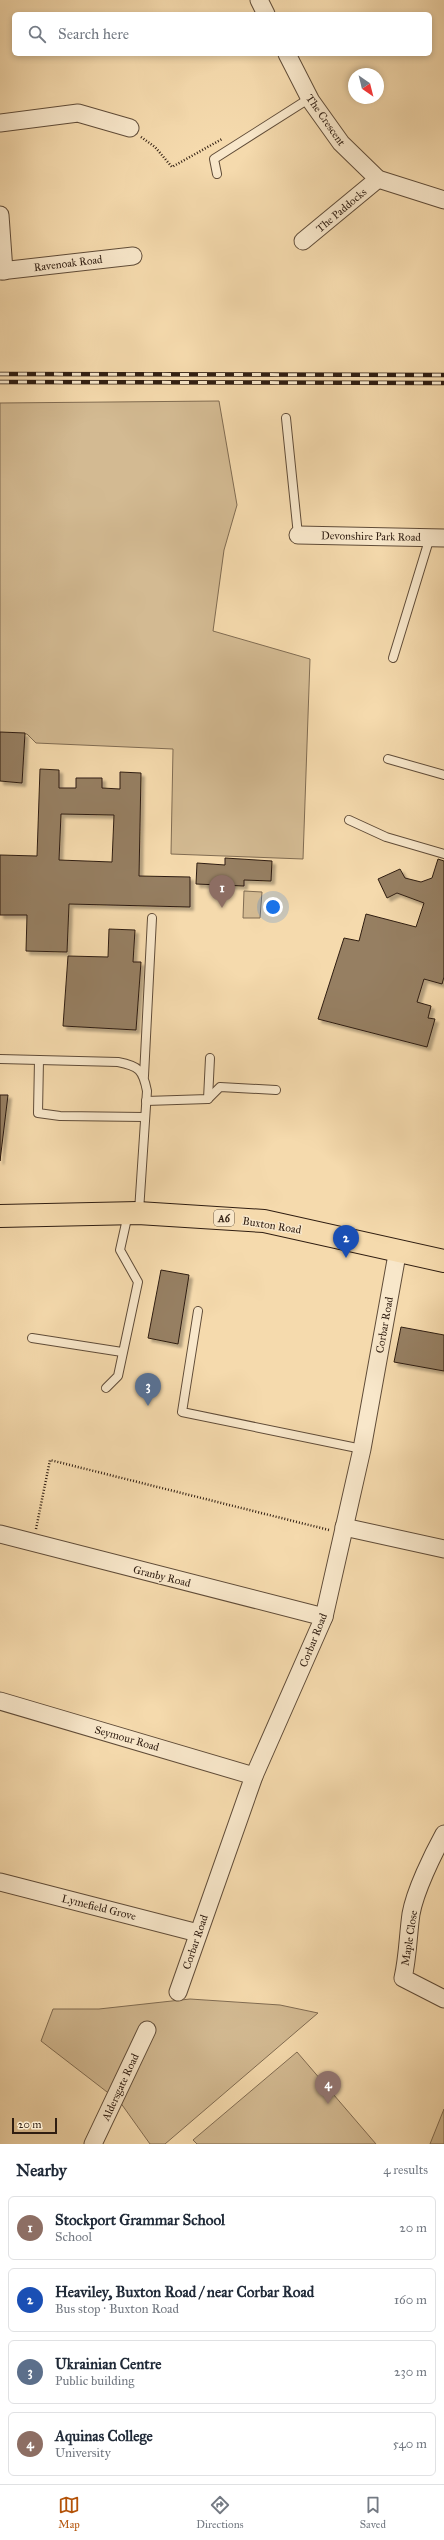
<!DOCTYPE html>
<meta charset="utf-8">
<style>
body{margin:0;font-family:"IM FELL Great Primer",serif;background:#f6f6f7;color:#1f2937}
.compass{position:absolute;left:348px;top:68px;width:36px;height:36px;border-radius:50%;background:#fff;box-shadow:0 2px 6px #0003;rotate:145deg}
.scale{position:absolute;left:12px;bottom:10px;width:45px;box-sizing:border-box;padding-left:4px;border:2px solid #2f1d11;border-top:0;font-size:11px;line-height:14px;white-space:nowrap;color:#2f1d11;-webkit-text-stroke:3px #f8e7ca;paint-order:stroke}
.you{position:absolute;left:273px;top:907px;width:14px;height:14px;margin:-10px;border:3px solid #fff;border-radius:50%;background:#1a73e8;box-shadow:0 0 0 6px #1a73e833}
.badge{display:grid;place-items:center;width:26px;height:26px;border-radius:50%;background:#b45309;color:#fff;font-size:13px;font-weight:700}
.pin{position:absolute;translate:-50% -33px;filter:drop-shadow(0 1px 2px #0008)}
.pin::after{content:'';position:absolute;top:21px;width:14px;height:12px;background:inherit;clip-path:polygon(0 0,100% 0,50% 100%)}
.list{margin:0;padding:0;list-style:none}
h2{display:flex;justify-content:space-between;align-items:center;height:52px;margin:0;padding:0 16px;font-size:17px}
h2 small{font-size:13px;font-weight:400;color:#747a83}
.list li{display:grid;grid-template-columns:26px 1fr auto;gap:12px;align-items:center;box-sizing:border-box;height:64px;margin:0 8px 8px;padding:0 8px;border:1px solid #e0e1e3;border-radius:6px}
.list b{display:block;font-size:15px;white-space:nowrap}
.list p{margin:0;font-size:13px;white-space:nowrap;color:#747a83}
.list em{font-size:13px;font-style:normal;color:#747a83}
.icon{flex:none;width:22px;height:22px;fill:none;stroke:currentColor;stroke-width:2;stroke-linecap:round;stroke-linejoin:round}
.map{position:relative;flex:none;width:444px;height:2144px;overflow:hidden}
.search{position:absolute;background:#fff;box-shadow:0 2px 6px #0003;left:12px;right:12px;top:12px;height:44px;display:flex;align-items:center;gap:10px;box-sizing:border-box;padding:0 14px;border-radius:6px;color:#747a83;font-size:15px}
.sheet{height:340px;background:#fff}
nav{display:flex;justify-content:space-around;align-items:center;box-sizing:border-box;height:56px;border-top:1px solid #e0e1e3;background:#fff;font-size:11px;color:#747a83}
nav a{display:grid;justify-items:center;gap:2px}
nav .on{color:#b45309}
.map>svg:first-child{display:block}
.green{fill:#d3ba92;stroke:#816c52}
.building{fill:#967f62;stroke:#2f1d11;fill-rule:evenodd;filter:url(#shadow)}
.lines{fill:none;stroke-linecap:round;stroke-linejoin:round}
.lane-casing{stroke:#604c38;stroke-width:10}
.street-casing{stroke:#604c38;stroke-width:19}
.highway-casing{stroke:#2f1d11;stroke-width:24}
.path{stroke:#2f1d11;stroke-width:2.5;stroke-dasharray:1 2;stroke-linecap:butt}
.lane{stroke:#f8e7ca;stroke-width:8}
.street{stroke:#f8e7ca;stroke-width:17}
.highway{stroke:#f5daad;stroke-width:22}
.rail-casing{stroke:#2f1d11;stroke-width:4.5}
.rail{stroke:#f8e7ca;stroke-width:3;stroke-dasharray:9;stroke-linecap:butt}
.labels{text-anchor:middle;stroke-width:3;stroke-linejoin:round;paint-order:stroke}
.shield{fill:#f8e7ca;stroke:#6b5a48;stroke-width:1}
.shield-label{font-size:10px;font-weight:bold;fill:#2f1d11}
.street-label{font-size:11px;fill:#2f1d11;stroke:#f8e7ca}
</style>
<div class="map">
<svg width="444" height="2144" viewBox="0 0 444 2144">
<defs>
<filter id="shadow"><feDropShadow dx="3.5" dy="3.5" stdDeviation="1" flood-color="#0004"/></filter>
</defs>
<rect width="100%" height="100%" fill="#f5daad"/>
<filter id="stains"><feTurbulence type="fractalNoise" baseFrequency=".005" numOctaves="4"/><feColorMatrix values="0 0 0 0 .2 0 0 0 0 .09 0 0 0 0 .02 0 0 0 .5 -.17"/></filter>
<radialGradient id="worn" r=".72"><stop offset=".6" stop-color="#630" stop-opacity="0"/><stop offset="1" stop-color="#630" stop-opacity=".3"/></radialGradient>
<g class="green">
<polygon points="219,401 237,505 224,550 213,631 310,659 303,859 171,854 173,749 36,743 27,734 0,733 0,403"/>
<polygon points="244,891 262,892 260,918 243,918"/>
<polygon points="190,1999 280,2005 318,2013 165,2144 150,2144 120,2102 41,2041 53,2009 99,2009"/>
<polygon points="297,2052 376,2144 197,2144 193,2140"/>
<polygon points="444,2109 444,2144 430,2144"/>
</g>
<g class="building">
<polygon points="0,732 25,733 22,783 0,781"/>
<path d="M 40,769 L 59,770 L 59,788 L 76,788 L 76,778 L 102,778 L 102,788 L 120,789 L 120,772 L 141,773 L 139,876 L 190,877 L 190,907 L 69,904 L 67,952 L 26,951 L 27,915 L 0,915 L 0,855 L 37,856 ZM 61,814 L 114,815 L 112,862 L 59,860 Z"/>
<polygon points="225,858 272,861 271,881 244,880 244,886 196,884 197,863 225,865"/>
<polygon points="438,859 444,861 444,977 442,984 424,979 417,1002 431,1006 428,1018 435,1019 427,1047 318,1019 344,938 359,941 366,914 416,927 424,903 397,893 387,898 378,879 400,869 405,878 421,882 432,878"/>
<polygon points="109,929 135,930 133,962 141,962 136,1030 63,1026 68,956 108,957"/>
<polygon points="0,1095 8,1095 0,1161"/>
<polygon points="161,1270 189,1275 178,1344 148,1338"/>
<polygon points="401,1327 444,1335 444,1371 394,1362"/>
</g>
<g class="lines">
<defs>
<g id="lane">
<polyline points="217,174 214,159 310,98"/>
<polyline points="286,418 298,535"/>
<polyline points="393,658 430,537"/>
<polyline points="388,759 444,775"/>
<polyline points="349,820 386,837 444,854"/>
<path d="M 0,1059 L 118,1062 C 139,1066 143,1070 147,1091 L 139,1211"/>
<polyline points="39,1060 38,1113 60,1116 144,1117"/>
<polyline points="144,1076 152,918"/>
<polyline points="208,1099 210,1058"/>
<polyline points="146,1101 208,1099 220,1087 276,1090"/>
<polyline points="198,1311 182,1412 362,1449"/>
<polyline points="32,1338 122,1352"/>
<polyline points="106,1388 118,1376 138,1282 120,1250 128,1214"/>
</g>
<g id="street">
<polyline points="259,0 266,14"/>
<polyline points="287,54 311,101 341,143 378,179 444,200"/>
<polyline points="0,123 78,113 130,128"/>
<polyline points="0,215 4,271"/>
<polyline points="303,241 378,179"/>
<polyline points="0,271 133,256"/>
<polyline points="298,535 444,538"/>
<polyline points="344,1527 444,1549"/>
<polyline points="0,1534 324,1617"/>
<polyline points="0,1701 254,1776"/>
<path d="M 444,1834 C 433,1854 415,1891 411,1914 C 408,1935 408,1956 403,1978 L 444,1999"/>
<polyline points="0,1882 198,1933"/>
<polyline points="178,1992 254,1776 324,1617 362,1449 398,1249"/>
<polyline points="93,2144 147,2030"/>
</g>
<polyline id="highway" points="0,1216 138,1213 264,1221 444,1261"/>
</defs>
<use href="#lane" class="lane-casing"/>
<use href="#street" class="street-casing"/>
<use href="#highway" class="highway-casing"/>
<g class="path">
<polyline points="141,137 155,147 172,167 222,139"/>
<polyline points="36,1529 50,1460 329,1530"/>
</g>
<use href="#lane" class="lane"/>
<use href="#street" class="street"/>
<use href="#highway" class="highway"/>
<defs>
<g id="rail">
<polyline points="0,374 444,375"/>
<polyline points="0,382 444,383"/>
</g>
</defs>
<use href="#rail" class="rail-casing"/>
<use href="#rail" class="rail"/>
</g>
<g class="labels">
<rect class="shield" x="214" y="1210" width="20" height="16" rx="3"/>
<g class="shield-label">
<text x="224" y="1222">A6</text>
</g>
<g class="street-label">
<text transform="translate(326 120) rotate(55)" y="4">The Crescent</text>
<text transform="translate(341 210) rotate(-40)" y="4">The Paddocks</text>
<text transform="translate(68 263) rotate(-7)" y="4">Ravenoak Road</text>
<text transform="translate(371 536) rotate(1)" y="4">Devonshire Park Road</text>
<text transform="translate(272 1225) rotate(9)" y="4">Buxton Road</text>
<text transform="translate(384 1325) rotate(-80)" y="4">Corbar Road</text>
<text transform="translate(162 1576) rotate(14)" y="4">Granby Road</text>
<text transform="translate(313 1640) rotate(-68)" y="4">Corbar Road</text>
<text transform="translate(127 1738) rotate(16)" y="4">Seymour Road</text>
<text transform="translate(99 1907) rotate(14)" y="4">Lymefield Grove</text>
<text transform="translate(409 1938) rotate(-81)" y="4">Maple Close</text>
<text transform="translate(195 1942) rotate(-71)" y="4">Corbar Road</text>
<text transform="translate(120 2087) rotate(-65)" y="4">Aldersgate Road</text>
</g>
</g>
<rect width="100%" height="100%" filter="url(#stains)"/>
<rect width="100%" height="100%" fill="url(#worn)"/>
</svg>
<svg class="compass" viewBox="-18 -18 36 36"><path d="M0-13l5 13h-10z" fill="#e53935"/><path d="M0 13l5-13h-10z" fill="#747a83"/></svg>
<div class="scale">20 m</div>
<div class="you"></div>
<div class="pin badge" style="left:222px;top:908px;background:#8d6e63">1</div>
<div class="pin badge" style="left:346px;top:1258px;background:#1a4fb4">2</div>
<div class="pin badge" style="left:148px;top:1406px;background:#5c6f8a">3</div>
<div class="pin badge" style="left:328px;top:2104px;background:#8d6e63">4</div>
<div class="search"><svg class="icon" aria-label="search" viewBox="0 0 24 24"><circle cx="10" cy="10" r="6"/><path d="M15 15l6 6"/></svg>Search here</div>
</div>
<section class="sheet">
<h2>Nearby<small>4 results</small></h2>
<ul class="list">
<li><span class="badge" style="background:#8d6e63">1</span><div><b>Stockport Grammar School</b><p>School</p></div><em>20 m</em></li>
<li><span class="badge" style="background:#1a4fb4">2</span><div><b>Heaviley, Buxton Road / near Corbar Road</b><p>Bus stop · Buxton Road</p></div><em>160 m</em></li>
<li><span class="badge" style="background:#5c6f8a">3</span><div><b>Ukrainian Centre</b><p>Public building</p></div><em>230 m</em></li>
<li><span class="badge" style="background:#8d6e63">4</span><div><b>Aquinas College</b><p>University</p></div><em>540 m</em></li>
</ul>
</section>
<nav>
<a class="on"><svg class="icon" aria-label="map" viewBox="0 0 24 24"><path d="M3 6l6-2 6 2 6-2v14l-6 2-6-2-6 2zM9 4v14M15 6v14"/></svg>Map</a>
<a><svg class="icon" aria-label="directions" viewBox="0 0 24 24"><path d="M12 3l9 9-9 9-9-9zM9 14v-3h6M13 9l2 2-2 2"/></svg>Directions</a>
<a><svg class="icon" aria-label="saved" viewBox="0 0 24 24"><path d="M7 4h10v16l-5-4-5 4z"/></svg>Saved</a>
</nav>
